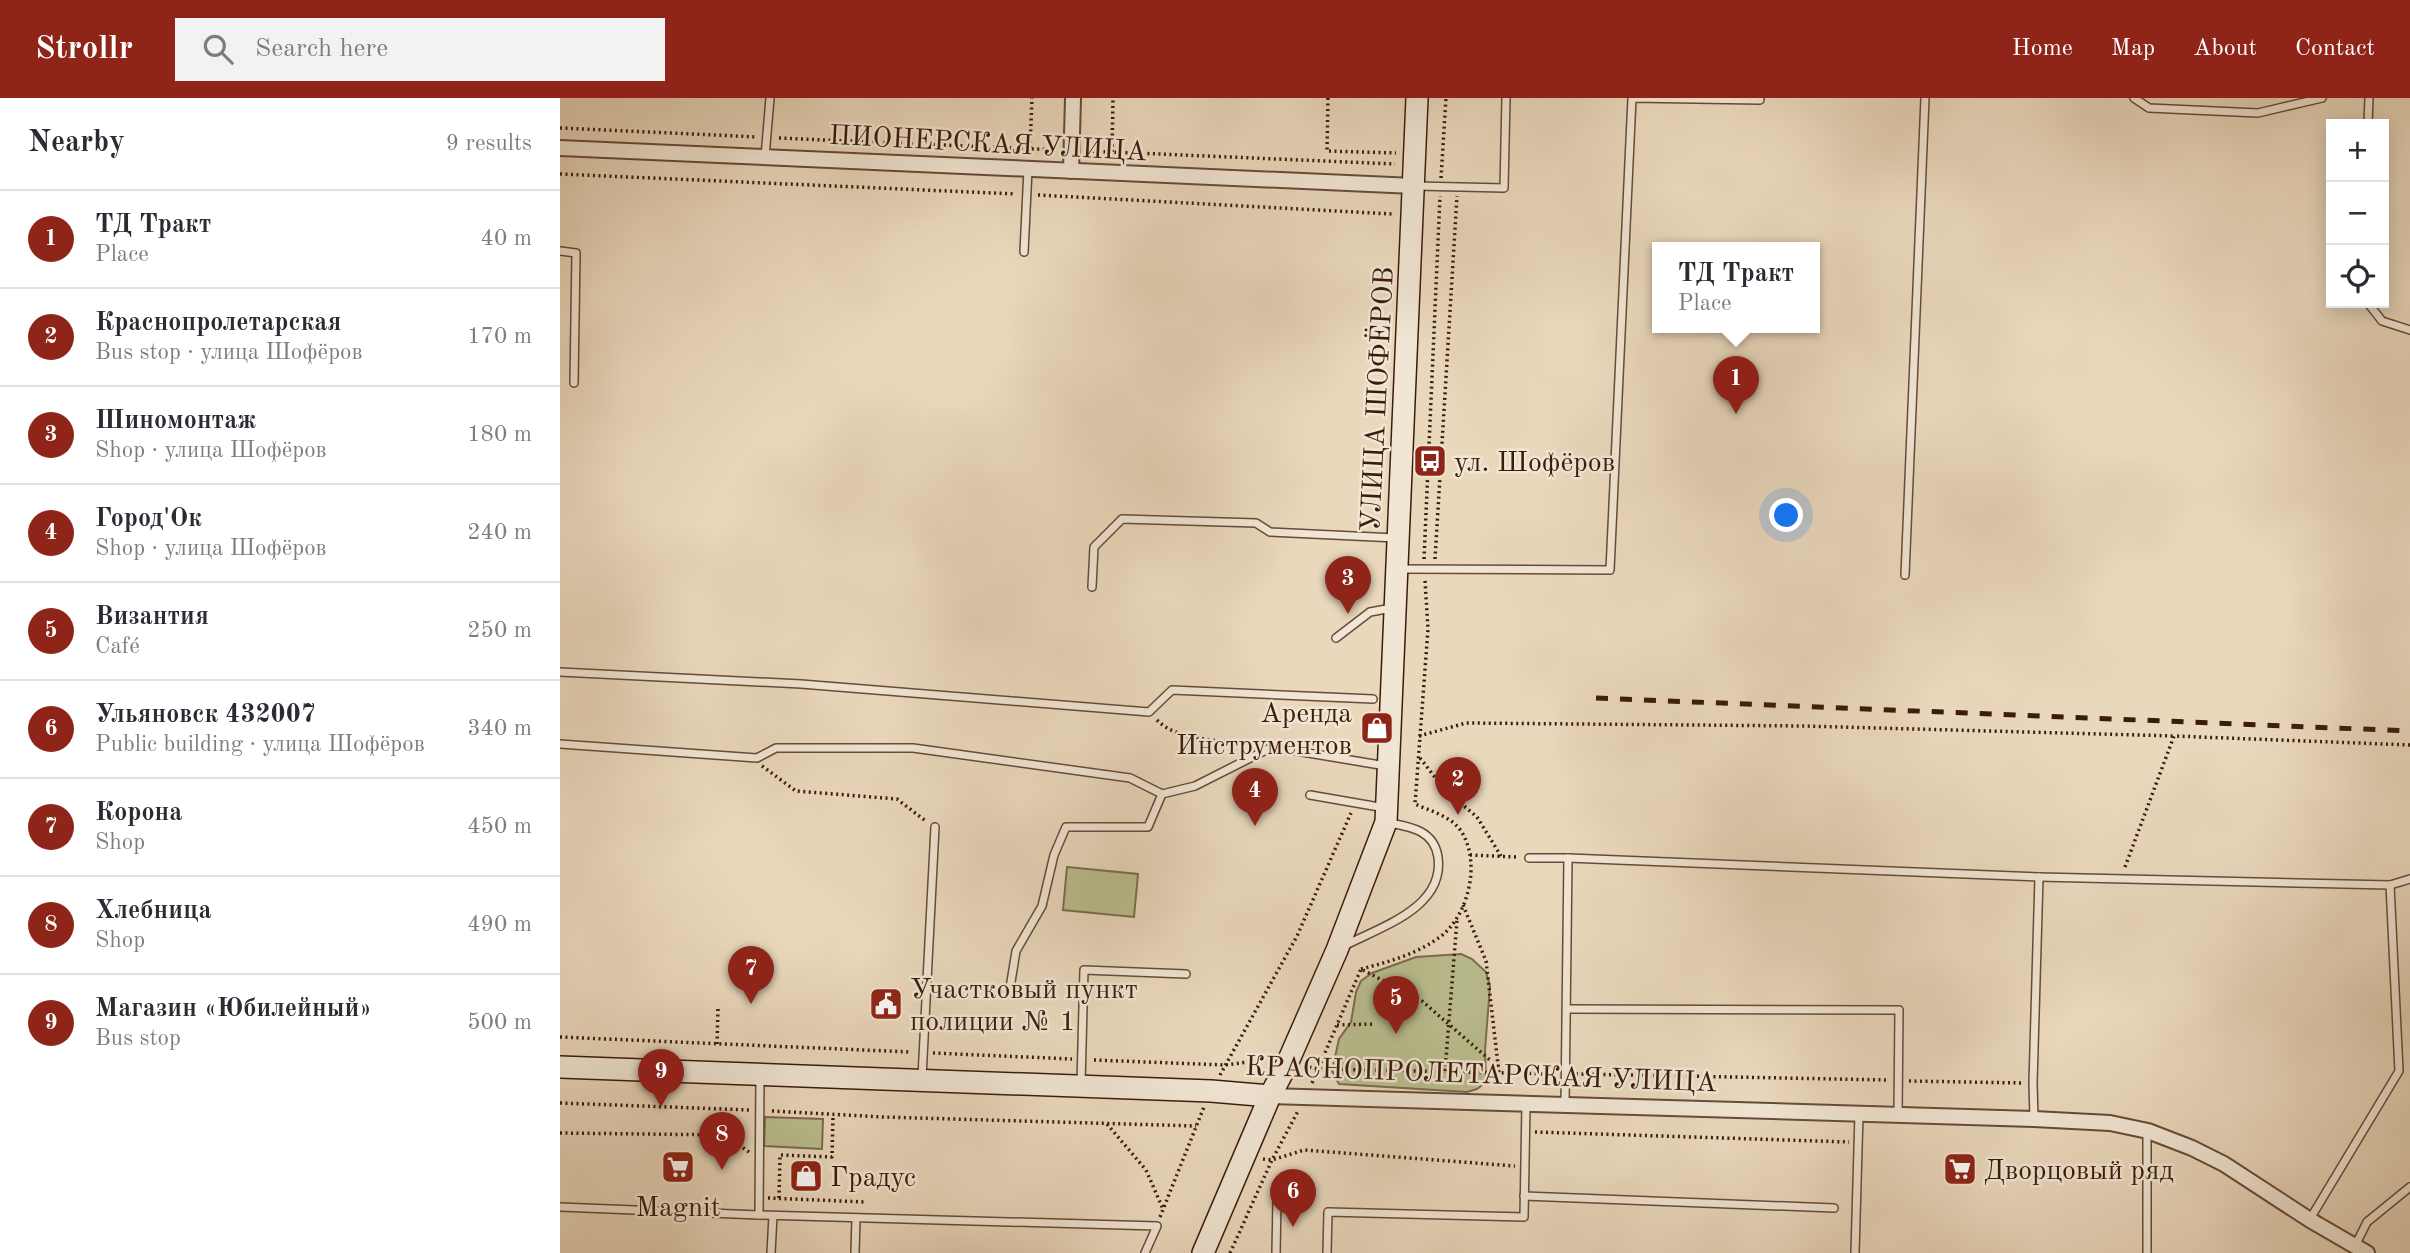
<!DOCTYPE html>
<meta charset="utf-8">
<style>
body{margin:0;font-family:"Old Standard TT",serif;background:#f2f2f3;color:#2b2b33}
.controls{position:absolute;right:21px;top:21px;display:grid;overflow:hidden;border-radius:0px;box-shadow:0 4px 18px #0003}
.controls button{width:63px;height:63px;display:grid;place-items:center;padding:0;border:0;border-bottom:2px solid #e1e1e2;background:#fff;color:#2b2b33;font:35px sans-serif}
.you{position:absolute;left:1227px;top:418px;width:24px;height:24px;margin:-18px;border:5px solid #fff;border-radius:50%;background:#1a73e8;box-shadow:0 0 0 10px #1a73e833}
.badge{display:grid;place-items:center;width:46px;height:46px;border-radius:50%;background:#8f2418;color:#fff;font-size:23px;font-weight:700}
.pin{position:absolute;translate:-50% -58px;filter:drop-shadow(0 2px 4px #0008)}
.pin::after{content:'';position:absolute;top:37px;width:24px;height:21px;background:inherit;clip-path:polygon(0 0,100% 0,50% 100%)}
.popup{position:absolute;left:1092px;top:144px;width:168px;height:91px;box-sizing:border-box;display:grid;place-content:center;border-radius:0px;background:#fff;filter:drop-shadow(0 2px 5px #0005);font-size:23px;white-space:nowrap;color:#7c7c81}
.popup b{font-size:26px;color:#2b2b33}
.popup::after{content:'';position:absolute;left:50%;top:100%;margin-left:-14px;border:14px solid transparent;border-top-color:#fff}
.list{margin:0;padding:0;list-style:none}
h2{display:flex;justify-content:space-between;align-items:center;height:91px;margin:0;padding:0 28px;font-size:30px}
h2 small{font-size:23px;font-weight:400;color:#7c7c81}
.list li{display:grid;grid-template-columns:46px 1fr auto;gap:21px;align-items:center;box-sizing:border-box;height:98px;padding:0 28px;border-top:2px solid #e1e1e2}
.list b{display:block;font-size:26px;white-space:nowrap}
.list p{margin:0;font-size:23px;white-space:nowrap;color:#7c7c81}
.list em{font-size:23px;font-style:normal;color:#7c7c81}
.icon{flex:none;width:38px;height:38px;fill:none;stroke:currentColor;stroke-width:2;stroke-linecap:round;stroke-linejoin:round}
.map{position:relative;flex:none;width:1850px;height:1155px;overflow:hidden}
header{display:flex;align-items:center;gap:42px;box-sizing:border-box;height:98px;padding:0 35px;background:#8f2418;color:#fff}
header strong{font-size:33px}
nav{display:flex;gap:38px;margin-inline-start:auto;font-size:24px}
.search{width:490px;height:63px;background:#f2f2f3;display:flex;align-items:center;gap:18px;box-sizing:border-box;padding:0 24px;border-radius:0px;color:#7c7c81;font-size:26px}
main{display:flex}
aside{flex:1;background:#fff}
.map>svg:first-child{display:block}
.green{fill:#babe8f;stroke:#7b6c4d;stroke-width:2}
.lines{fill:none;stroke-linecap:round;stroke-linejoin:round}
.lane-casing{stroke:#684a38;stroke-width:10}
.street-casing{stroke:#684a38;stroke-width:18}
.secondary-casing{stroke:#3c1b0b;stroke-width:24}
.path{stroke:#3c1b0b;stroke-width:3.5;stroke-dasharray:2 3.5;stroke-linecap:butt}
.lane{stroke:#f1e6d4;stroke-width:7}
.street{stroke:#f1e6d4;stroke-width:14}
.secondary{stroke:#f1e6d4;stroke-width:21}
.rail{stroke:#3c1b0b;stroke-width:5;stroke-dasharray:12 12;stroke-linecap:butt}
.labels{text-anchor:middle;stroke-width:5;stroke-linejoin:round;paint-order:stroke}
.street-label{font-size:28px;fill:#3c1b0b;stroke:#f1e6d4}
.poi-label{font-size:28px;fill:#3c1b0b;stroke:#f1e6d4;text-anchor:start}
</style>
<header>
<strong>Strollr</strong>
<div class="search"><svg class="icon" aria-label="search" viewBox="0 0 24 24"><circle cx="10" cy="10" r="6"/><path d="M15 15l6 6"/></svg>Search here</div>
<nav><a>Home</a><a>Map</a><a>About</a><a>Contact</a></nav>
</header>
<main>
<aside>
<h2>Nearby<small>9 results</small></h2>
<ul class="list">
<li><span class="badge">1</span><div><b>ТД Тракт</b><p>Place</p></div><em>40 m</em></li>
<li><span class="badge">2</span><div><b>Краснопролетарская</b><p>Bus stop · улица Шофёров</p></div><em>170 m</em></li>
<li><span class="badge">3</span><div><b>Шиномонтаж</b><p>Shop · улица Шофёров</p></div><em>180 m</em></li>
<li><span class="badge">4</span><div><b>Город'Ок</b><p>Shop · улица Шофёров</p></div><em>240 m</em></li>
<li><span class="badge">5</span><div><b>Византия</b><p>Café</p></div><em>250 m</em></li>
<li><span class="badge">6</span><div><b>Ульяновск 432007</b><p>Public building · улица Шофёров</p></div><em>340 m</em></li>
<li><span class="badge">7</span><div><b>Корона</b><p>Shop</p></div><em>450 m</em></li>
<li><span class="badge">8</span><div><b>Хлебница</b><p>Shop</p></div><em>490 m</em></li>
<li><span class="badge">9</span><div><b>Магазин «Юбилейный»</b><p>Bus stop</p></div><em>500 m</em></li>
</ul>
</aside>
<div class="map">
<svg width="1850" height="1155" viewBox="0 0 1850 1155">
<rect width="100%" height="100%" fill="#ead8bd"/>
<filter id="stains"><feTurbulence type="fractalNoise" baseFrequency=".00286" numOctaves="4"/><feColorMatrix values="0 0 0 0 .2 0 0 0 0 .09 0 0 0 0 .02 0 0 0 .5 -.17"/></filter>
<radialGradient id="worn" r=".72"><stop offset=".6" stop-color="#630" stop-opacity="0"/><stop offset="1" stop-color="#630" stop-opacity=".3"/></radialGradient>
<g class="green">
<polygon points="507,769 578,776 574,819 503,812"/>
<polygon points="901,856 912,861 926,874 930,888 925,952 926,984 917,991 907,994 779,986 772,973 779,941 791,924 796,894 801,883 812,875 856,859"/>
<polygon points="205,1019 263,1021 262,1051 204,1048"/>
</g>
<g class="lines">
<defs>
<g id="lane">
<polyline points="1574,0 1589,10 1698,15 1762,0"/>
<polyline points="1808,26 1809,0"/>
<polyline points="205,59 210,0"/>
<polyline points="856,88 944,90 946,0"/>
<polyline points="0,153 16,155 14,285"/>
<polyline points="464,154 468,71"/>
<polyline points="1808,205 1822,223 1850,232"/>
<polyline points="839,471 1050,472 1072,0 1200,2"/>
<polyline points="1345,477 1365,0"/>
<polyline points="532,489 534,449 562,421 696,425 710,434 836,440"/>
<polyline points="776,540 810,514 832,510"/>
<polyline points="0,574 241,586 589,614 612,592 813,601"/>
<polyline points="0,646 197,660 216,650 353,650 570,680 602,696 635,688 712,649 826,668"/>
<polyline points="750,697 825,710"/>
<polyline points="969,760 1008,760 1479,779 1830,787 1850,781"/>
<path d="M 784,848 C 820,829 885,810 878,759 C 874,733 852,729 830,725"/>
<polyline points="450,890 456,853 482,808 494,757 506,729 588,729 602,696"/>
<polyline points="1007,911 1339,912 1338,1017"/>
<polyline points="362,979 375,729"/>
<polyline points="521,985 524,872 626,876"/>
<polyline points="1005,1007 1008,760"/>
<polyline points="1474,1021 1473,985 1479,779"/>
<polyline points="964,1098 1274,1110"/>
<polyline points="0,1109 199,1117 597,1128 585,1155"/>
<polyline points="199,1117 200,978"/>
<polyline points="1750,1121 1839,973 1830,787"/>
<polyline points="1795,1148 1807,1124 1850,1089"/>
<polyline points="211,1155 213,1118"/>
<polyline points="295,1155 296,1120"/>
<polyline points="716,1155 717,1102"/>
<polyline points="767,1155 768,1114 964,1119 966,1006"/>
<polyline points="1295,1155 1299,1016"/>
<polyline points="1587,1155 1587,1033"/>
</g>
<g id="street">
<polyline points="0,50 854,88"/>
<polyline points="511,73 513,0"/>
<polyline points="710,998 1474,1021 1550,1025 1588,1033 1632,1050 1664,1066 1750,1122 1807,1155"/>
</g>
<g id="secondary">
<polyline points="0,969 651,993 710,998"/>
<polyline points="643,1155 710,998 727,966 777,852 826,724 857,0"/>
</g>
</defs>
<use href="#lane" class="lane-casing"/>
<use href="#street" class="street-casing"/>
<use href="#secondary" class="secondary-casing"/>
<g class="path">
<polyline points="768,0 767,53 836,55"/>
<polyline points="0,30 197,39"/>
<polyline points="219,40 498,52"/>
<polyline points="470,50 472,0"/>
<polyline points="527,53 835,66"/>
<polyline points="552,54 553,0"/>
<polyline points="0,76 456,96"/>
<polyline points="881,80 886,0"/>
<polyline points="478,97 832,116"/>
<polyline points="864,461 880,98"/>
<polyline points="875,461 897,98"/>
<path d="M 597,622 C 618,644 663,642 693,646"/>
<polyline points="859,638 906,625 1244,628 1614,638"/>
<polyline points="860,660 885,692 917,719 941,758"/>
<polyline points="202,668 236,693 337,701 367,724"/>
<polyline points="910,757 957,759"/>
<polyline points="1565,769 1614,638 1850,647"/>
<polyline points="903,807 926,863 939,975"/>
<path d="M 801,871 C 828,864 854,857 877,841 C 908,821 922,765 901,733 C 891,718 870,713 855,706 L 868,531 L 865,482"/>
<polyline points="803,872 862,903 938,969"/>
<polyline points="777,927 815,926"/>
<polyline points="0,939 351,954"/>
<polyline points="157,946 158,911"/>
<polyline points="373,955 512,961"/>
<polyline points="534,962 665,967 703,962"/>
<polyline points="744,968 758,971 995,976"/>
<polyline points="885,973 897,822"/>
<polyline points="1016,976 1327,982"/>
<polyline points="660,977 737,838 791,715"/>
<polyline points="1349,983 1463,985"/>
<polyline points="752,985 801,871"/>
<polyline points="0,1005 190,1012"/>
<polyline points="212,1013 323,1019 636,1028"/>
<polyline points="547,1026 586,1072 603,1111"/>
<polyline points="975,1034 1289,1044"/>
<polyline points="0,1035 165,1037 189,1054"/>
<polyline points="703,1061 712,1062 744,1052 955,1068"/>
<polyline points="208,1100 306,1104"/>
<polyline points="219,1100 220,1057 272,1059 273,1017"/>
<polyline points="600,1119 644,1009"/>
<polyline points="670,1155 712,1062 738,1013"/>
</g>
<use href="#lane" class="lane"/>
<use href="#street" class="street"/>
<use href="#secondary" class="secondary"/>
<polyline class="rail" points="1036,600 1850,633"/>
</g>
<defs>
<symbol id="bus-square" viewBox="-11 -11 22 22"><rect x="-9" y="-9" width="18" height="18" rx="4" fill="#8f2418" stroke="#f1e6d4"/><path d="M-5-6H5V4H4V6H2V4H-2V6H-4V4H-5ZM-3.5-4V0h7V-4ZM-3.5 1.2v1.5H-2V1.2ZM2 1.2v1.5H3.5V1.2Z" fill="#fff"/></symbol>
<symbol id="shop-square" viewBox="-11 -11 22 22"><rect x="-9" y="-9" width="18" height="18" rx="4" fill="#8f2418" stroke="#f1e6d4"/><path d="M-5-2.5h2.3a2.7 3.5 0 0 1 5.4 0H5L5.5 6h-11ZM-1.5-2.5h3a1.5 2.3 0 0 0-3 0Z" fill="#fff"/></symbol>
<symbol id="civic-square" viewBox="-11 -11 22 22"><rect x="-9" y="-9" width="18" height="18" rx="4" fill="#8f2418" stroke="#f1e6d4"/><path d="M-.6-6.5H3V-4.5H.6V-3L4-1V1h2V6H-6V1h2V-1L-.6-3ZM-1.2 2.5V6h2.4V2.5Z" fill="#fff"/></symbol>
<symbol id="supermarket-square" viewBox="-11 -11 22 22"><rect x="-9" y="-9" width="18" height="18" rx="4" fill="#8f2418" stroke="#f1e6d4"/><path d="M-6-5.5h2.5l.6 2H6L4.5 2H-2.5L-4.4-4H-6ZM-1.5 3.2a1.3 1.3 0 1 0 .1 0ZM3 3.2a1.3 1.3 0 1 0 .1 0Z" fill="#fff"/></symbol>
</defs>
<g fill-rule="evenodd">
<use href="#bus-square" x="851" y="344" width="38" height="38"/>
<use href="#shop-square" x="798" y="611" width="38" height="38"/>
<use href="#civic-square" x="307" y="887" width="38" height="38"/>
<use href="#supermarket-square" x="99" y="1050" width="38" height="38"/>
<use href="#supermarket-square" x="1381" y="1052" width="38" height="38"/>
<use href="#shop-square" x="227" y="1059" width="38" height="38"/>
</g>
<g class="labels">
<g class="street-label">
<text transform="translate(428 44) rotate(3)" y="10">ПИОНЕРСКАЯ УЛИЦА</text>
<text transform="translate(816 301) rotate(-87)" y="10">УЛИЦА ШОФЁРОВ</text>
<text transform="translate(921 975) rotate(2)" y="10">КРАСНОПРОЛЕТАРСКАЯ УЛИЦА</text>
</g>
<g class="poi-label">
<text x="894" y="373">ул. Шофёров</text>
<text x="792" y="624" text-anchor="end">Аренда<tspan x="792" dy="32">Инструментов</tspan></text>
<text x="350" y="900">Участковый пункт<tspan x="350" dy="32">полиции № 1</tspan></text>
<text x="1424" y="1081">Дворцовый ряд</text>
<text x="270" y="1088">Градус</text>
<text x="118" y="1118" text-anchor="middle">Magnit</text>
</g>
</g>
<rect width="100%" height="100%" filter="url(#stains)"/>
<rect width="100%" height="100%" fill="url(#worn)"/>
</svg>
<div class="controls">
<button>+</button>
<button>−</button>
<button><svg class="icon" aria-label="locate" viewBox="0 0 24 24"><circle cx="12" cy="12" r="6"/><path d="M12 2v4M12 18v4M2 12h4M18 12h4"/></svg></button>
</div>
<div class="you"></div>
<div class="pin badge" style="left:1176px;top:316px">1</div>
<div class="popup"><b>ТД Тракт</b>Place</div>
<div class="pin badge" style="left:898px;top:717px">2</div>
<div class="pin badge" style="left:788px;top:516px">3</div>
<div class="pin badge" style="left:695px;top:728px">4</div>
<div class="pin badge" style="left:836px;top:936px">5</div>
<div class="pin badge" style="left:733px;top:1129px">6</div>
<div class="pin badge" style="left:191px;top:906px">7</div>
<div class="pin badge" style="left:162px;top:1072px">8</div>
<div class="pin badge" style="left:101px;top:1009px">9</div>
</div>
</main>
